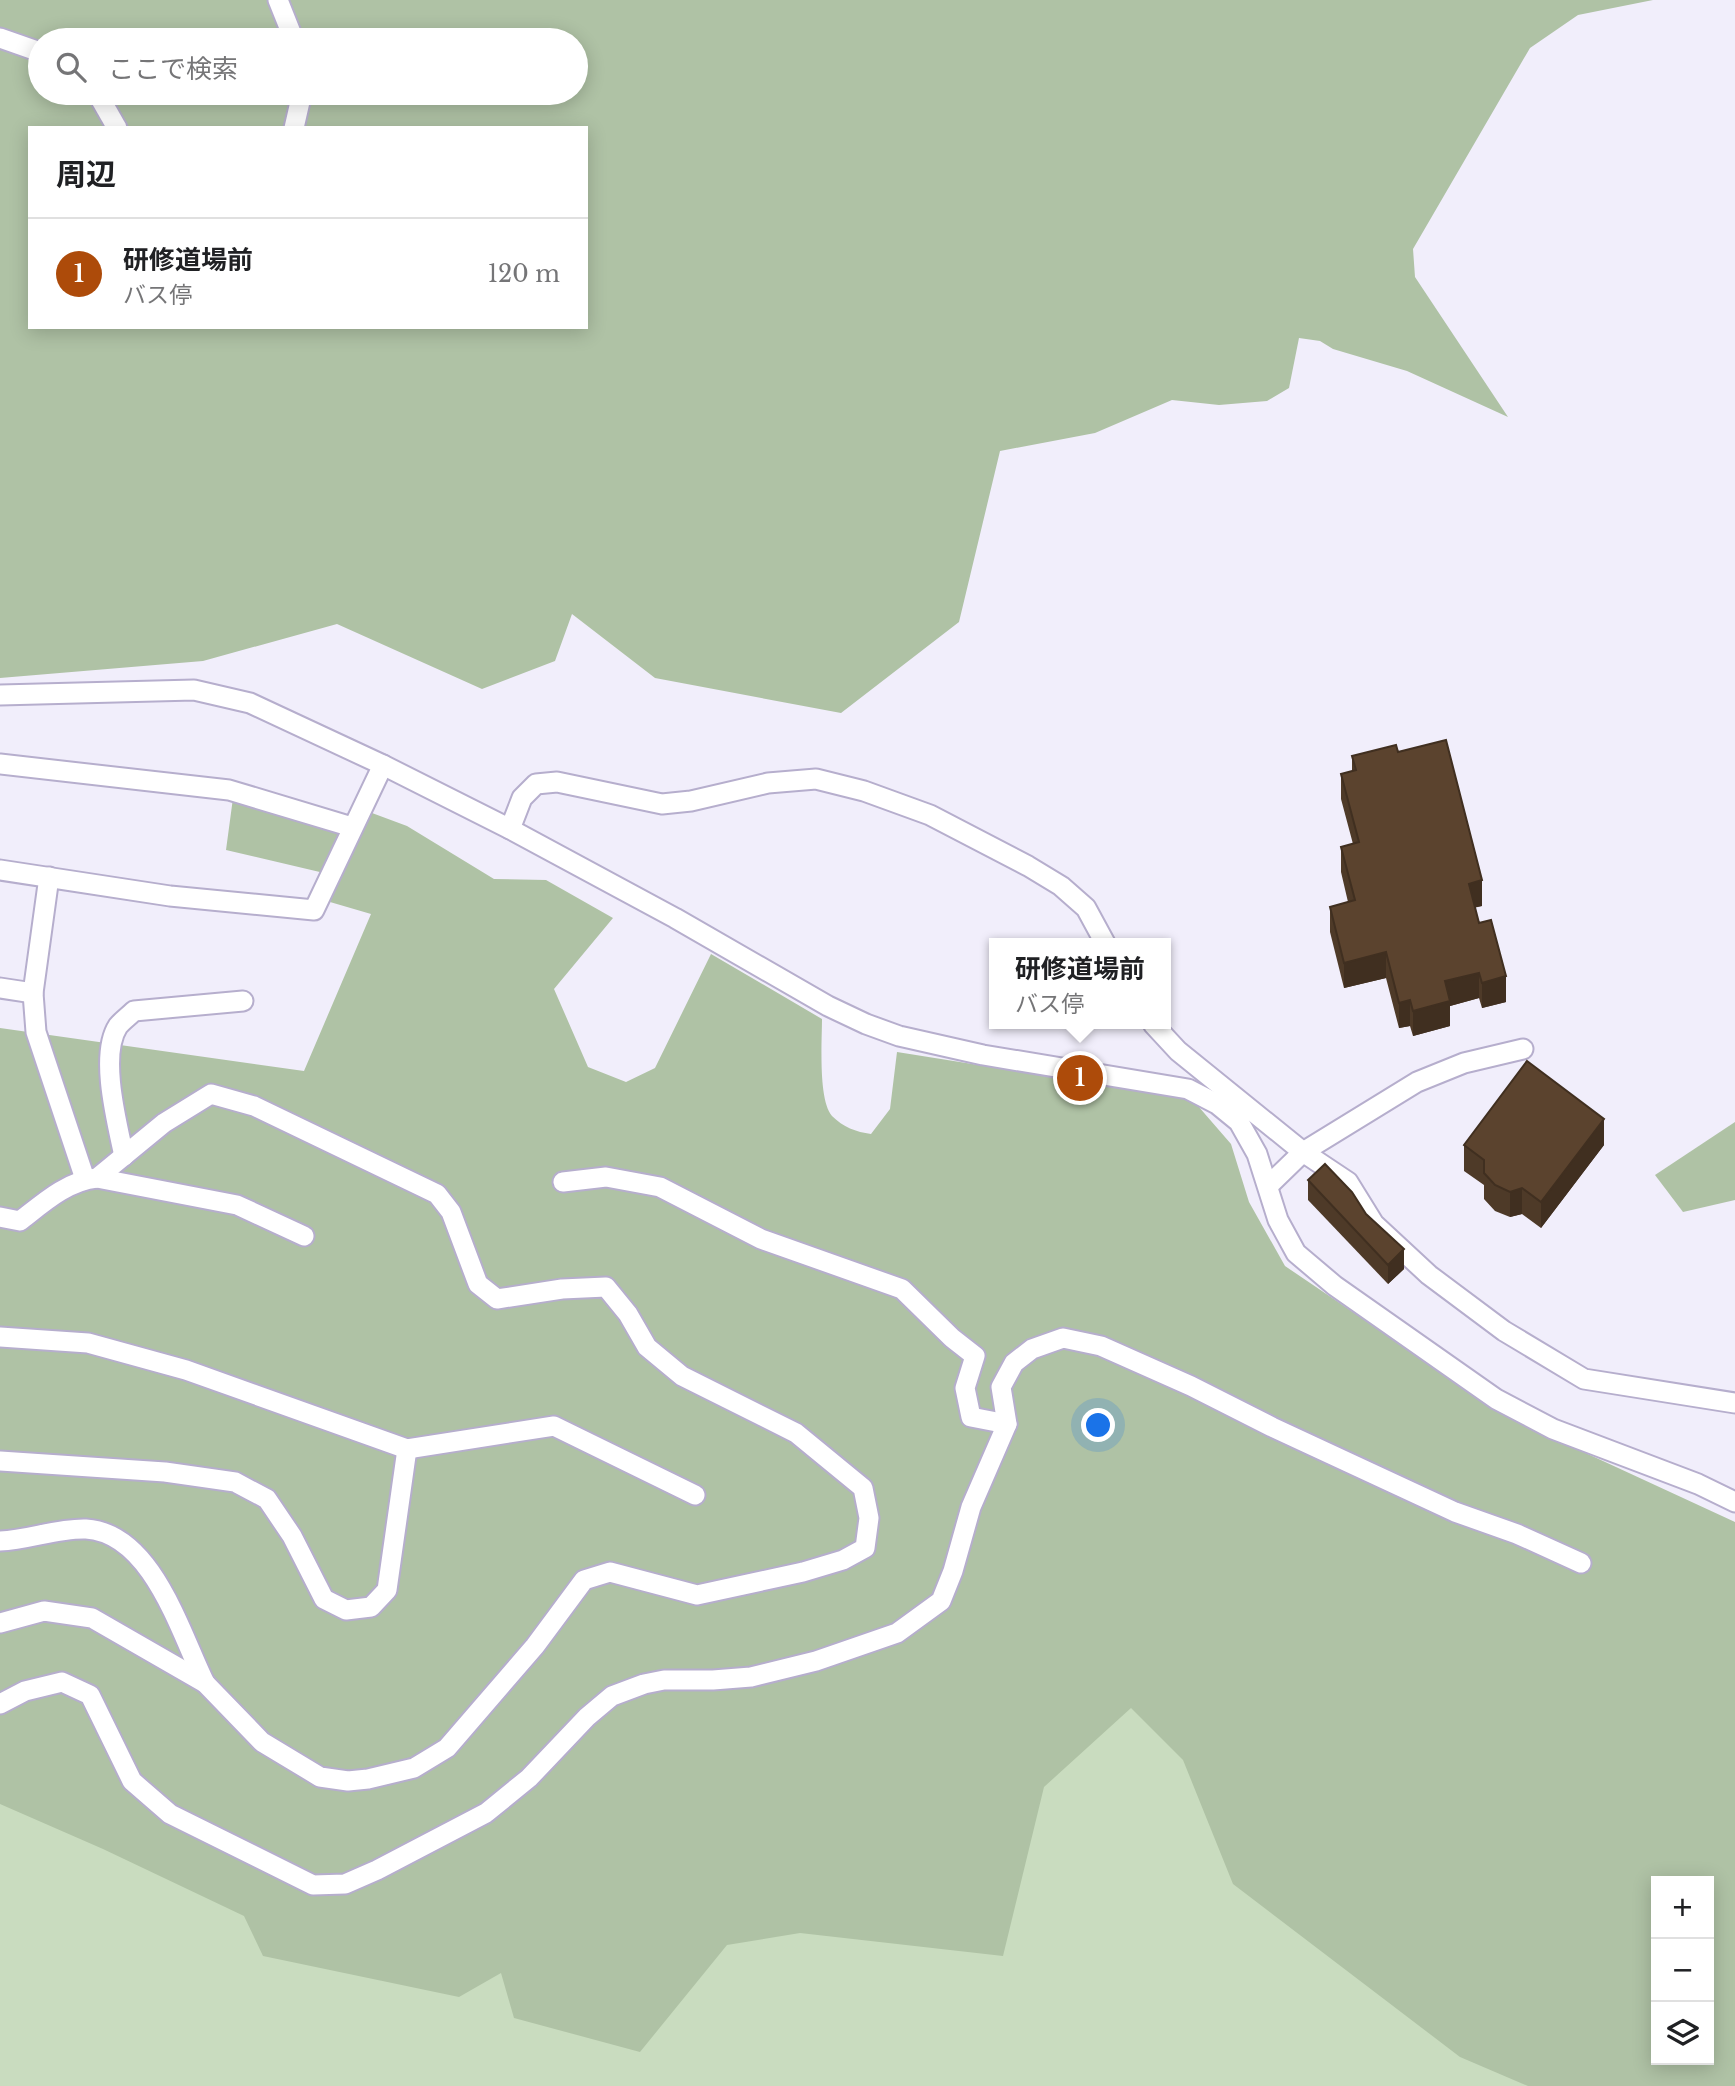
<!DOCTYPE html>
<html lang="ja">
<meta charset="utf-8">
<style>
body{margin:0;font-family:"Libre Baskerville","Noto Sans JP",serif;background:#f6f6f6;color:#202124}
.controls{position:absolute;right:21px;bottom:21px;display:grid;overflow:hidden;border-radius:0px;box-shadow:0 4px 18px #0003}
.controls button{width:63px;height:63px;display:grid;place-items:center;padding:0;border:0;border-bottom:2px solid #e0e0e0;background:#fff;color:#202124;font:35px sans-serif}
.you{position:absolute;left:1099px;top:1426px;width:24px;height:24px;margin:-18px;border:5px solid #fff;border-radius:50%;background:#1a73e8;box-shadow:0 0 0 10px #1a73e833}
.badge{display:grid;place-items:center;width:46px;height:46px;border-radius:50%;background:#ad4b0a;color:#fff;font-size:23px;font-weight:700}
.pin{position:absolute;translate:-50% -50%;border:4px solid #fff;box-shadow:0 2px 7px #0006}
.popup{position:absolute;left:989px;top:938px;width:182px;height:91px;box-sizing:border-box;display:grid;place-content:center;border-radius:0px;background:#fff;filter:drop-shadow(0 2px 5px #0005);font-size:23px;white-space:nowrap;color:#757577}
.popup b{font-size:26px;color:#202124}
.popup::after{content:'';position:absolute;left:50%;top:100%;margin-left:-14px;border:14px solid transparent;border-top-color:#fff}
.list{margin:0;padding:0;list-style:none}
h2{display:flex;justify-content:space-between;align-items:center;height:91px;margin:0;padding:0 28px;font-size:30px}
h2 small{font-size:23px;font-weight:400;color:#757577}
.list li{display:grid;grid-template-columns:46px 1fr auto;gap:21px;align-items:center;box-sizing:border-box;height:112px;padding:0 28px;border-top:2px solid #e0e0e0}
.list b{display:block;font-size:26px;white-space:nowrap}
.list p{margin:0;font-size:23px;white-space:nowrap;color:#757577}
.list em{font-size:23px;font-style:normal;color:#757577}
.icon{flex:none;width:38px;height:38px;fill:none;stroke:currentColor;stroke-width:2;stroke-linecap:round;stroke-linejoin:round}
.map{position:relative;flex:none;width:1735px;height:2086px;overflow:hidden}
.search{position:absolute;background:#fff;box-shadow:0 4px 18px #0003;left:28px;top:28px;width:560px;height:77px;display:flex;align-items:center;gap:18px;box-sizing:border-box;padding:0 24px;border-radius:38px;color:#757577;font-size:26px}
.panel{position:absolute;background:#fff;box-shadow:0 4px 18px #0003;left:28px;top:126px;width:560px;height:203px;border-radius:0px}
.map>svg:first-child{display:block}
.green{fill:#c9dcbf}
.forest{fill:#afc2a5;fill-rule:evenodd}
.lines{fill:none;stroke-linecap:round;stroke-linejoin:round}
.minor-casing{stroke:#b6aecd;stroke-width:23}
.minor{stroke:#fff;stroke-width:19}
.wall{fill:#4e3a28}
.shaded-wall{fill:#402f20}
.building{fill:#5b432e;stroke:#402f20;stroke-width:2}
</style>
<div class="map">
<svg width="1735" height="2086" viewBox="0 0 1735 2086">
<rect width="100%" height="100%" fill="#f1eefb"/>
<polygon class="green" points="1144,1659 1671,2086 0,2086 0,1735"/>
<g class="forest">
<path d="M 0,0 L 1653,0 L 1578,15 L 1530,48 L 1413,249 L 1415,277 L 1508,417 L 1407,371 L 1333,349 L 1320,341 L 1299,338 L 1289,388 L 1267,401 L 1219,405 L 1172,400 L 1095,433 L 1000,451 L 959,622 L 841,713 L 655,678 L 572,614 L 555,661 L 482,689 L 337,624 L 203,661 L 0,678 ZM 40,40 L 576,40 L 576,93 L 40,93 ZM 30,128 L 586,128 L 586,327 L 30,327 Z"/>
<path d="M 233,798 L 362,832 L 372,813 L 407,826 L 494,879 L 546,880 L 613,918 L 554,989 L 588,1067 L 626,1082 L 655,1068 L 711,954 L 822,1019 C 822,1041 818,1100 832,1116 C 843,1127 856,1132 871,1134 L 890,1109 L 897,1052 L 1192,1099 L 1231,1144 L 1249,1202 L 1285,1266 L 1508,1417 L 1735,1522 L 1735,2086 L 1528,2086 L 1460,2057 L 1233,1884 L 1183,1760 L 1131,1708 L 1044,1787 L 1003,1956 L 800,1933 L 727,1945 L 640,2052 L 514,2018 L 501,1973 L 459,1997 L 263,1956 L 244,1916 L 103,1849 L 0,1804 L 0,1028 L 304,1071 L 371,914 L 330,902 L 341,877 L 226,850 ZM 1656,1881 L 1709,1881 L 1709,2060 L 1656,2060 Z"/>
<polygon points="1735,1122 1735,1200 1683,1212 1655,1175"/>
</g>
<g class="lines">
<defs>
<g id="minor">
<polyline points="278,0 294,40"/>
<polyline points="0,38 40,52"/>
<polyline points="97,93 117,128"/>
<polyline points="294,128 302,93"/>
<polyline points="0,695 194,690 250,703 383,765 510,829 675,918 828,1006 866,1024 899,1036 983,1055 1188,1089 1217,1104 1239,1122 1257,1154 1278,1220 1296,1253 1335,1286 1496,1399 1553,1429 1698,1484 1735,1502"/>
<polyline points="0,764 229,790 352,827"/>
<polyline points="510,829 522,798 536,784 557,782 662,804 691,801 768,783 816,779 864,791 930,815 1028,866 1061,886 1086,908 1105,943"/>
<polyline points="0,870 170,896 314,910 383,765"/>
<polyline points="49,877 33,993 36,1032 85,1179"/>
<polyline points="0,988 33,993"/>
<polyline points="1153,1024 1178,1051 1303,1152 1348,1182 1374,1224 1429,1275 1504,1331 1584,1379 1735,1403"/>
<path d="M 124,1156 C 117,1123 99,1055 118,1026 C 122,1021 129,1016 134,1011 L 243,1001"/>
<polyline points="563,1182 606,1177 660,1187 761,1239 902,1289 952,1338 975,1356 965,1388 971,1417 1007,1424"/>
<polyline points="1268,1186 1303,1152 1417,1082 1464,1063 1523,1049"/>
<path d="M 0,1217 L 20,1221 C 43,1203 67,1181 97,1178 L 237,1205 L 304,1236"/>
<polyline points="0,1337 88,1343 186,1370 407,1449 554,1426 695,1495"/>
<polyline points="0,1461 165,1472 235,1482 267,1499 292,1536 324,1599 346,1610 371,1607 387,1590 407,1449"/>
<path d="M 0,1541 C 29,1540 57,1528 86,1529 C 152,1533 180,1632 205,1683"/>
<polyline points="0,1623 44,1611 92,1618 205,1683 262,1742 320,1777 348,1781 368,1779 414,1768 447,1748 535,1646 584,1580 610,1572 697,1595 803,1572 843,1560 865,1548 869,1518 863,1488 796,1433 682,1376 647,1347 628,1314 606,1287 562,1289 497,1299 478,1284 451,1212 437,1194 254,1106 211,1094 164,1123 97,1178"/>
<polyline points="0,1704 25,1691 62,1682 90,1695 132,1781 170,1814 313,1885 345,1884 377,1870 486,1813 529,1778 587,1717 612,1696 644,1684 664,1680 713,1680 751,1677 816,1661 897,1633 941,1601 953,1571 971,1507 1007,1424 1001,1387 1014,1363 1032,1349 1063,1338 1101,1346 1191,1386 1272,1427 1455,1512 1517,1534 1581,1563"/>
</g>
</defs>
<use href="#minor" class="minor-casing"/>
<use href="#minor" class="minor"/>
</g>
<g class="wall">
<polygon points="1398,752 1482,906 1475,907 1479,923 1506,1002 1482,1008 1479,998 1450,1006 1450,1026 1413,1036 1410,1026 1399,1028 1386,978 1344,988 1330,932 1330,907 1348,902 1341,872 1341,847 1353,844 1341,799 1341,774 1352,771 1352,756"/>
<polygon points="1464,1145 1604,1145 1541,1228 1522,1214 1510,1217 1495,1211 1484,1199 1484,1185 1464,1171"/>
<polygon points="1308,1180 1366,1214 1404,1269 1388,1284 1308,1200"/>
</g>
<g class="shaded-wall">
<polygon points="1482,880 1482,906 1469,909 1469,884"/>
<polygon points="1386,952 1386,978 1344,988 1344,963"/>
<polygon points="1479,973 1479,998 1450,1006 1450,1026 1413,1036 1413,1011 1445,981"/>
<polygon points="1506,976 1506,1002 1482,1008 1482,983"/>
<polygon points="1410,1000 1410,1026 1399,1028 1399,1003"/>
<polygon points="1604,1119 1604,1145 1541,1228 1541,1202"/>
<polygon points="1522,1188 1522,1214 1510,1217 1510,1192"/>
<polygon points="1404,1249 1404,1269 1388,1284 1388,1265"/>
</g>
<g class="building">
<polygon points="1446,740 1482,880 1469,884 1479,923 1491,920 1506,976 1482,983 1479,973 1445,981 1450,1001 1413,1011 1410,1000 1399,1003 1386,952 1344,963 1330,907 1355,900 1341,847 1359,842 1341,774 1356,770 1352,756 1396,745 1398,752"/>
<polygon points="1527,1061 1604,1119 1541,1202 1522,1188 1510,1192 1495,1185 1484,1173 1484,1160 1464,1145"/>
<polygon points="1325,1164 1352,1192 1366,1214 1404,1249 1388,1265 1308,1180"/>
</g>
</svg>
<div class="controls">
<button>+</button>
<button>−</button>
<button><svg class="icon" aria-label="layers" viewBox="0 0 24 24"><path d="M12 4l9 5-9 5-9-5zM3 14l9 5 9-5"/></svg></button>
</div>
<div class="you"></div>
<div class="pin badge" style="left:1080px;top:1078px">1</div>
<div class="popup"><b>研修道場前</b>バス停</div>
<div class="search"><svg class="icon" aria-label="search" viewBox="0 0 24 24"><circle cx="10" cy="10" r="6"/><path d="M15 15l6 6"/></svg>ここで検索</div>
<section class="panel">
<h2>周辺<small></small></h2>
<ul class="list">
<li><span class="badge">1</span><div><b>研修道場前</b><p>バス停</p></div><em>120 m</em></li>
</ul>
</section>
</div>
